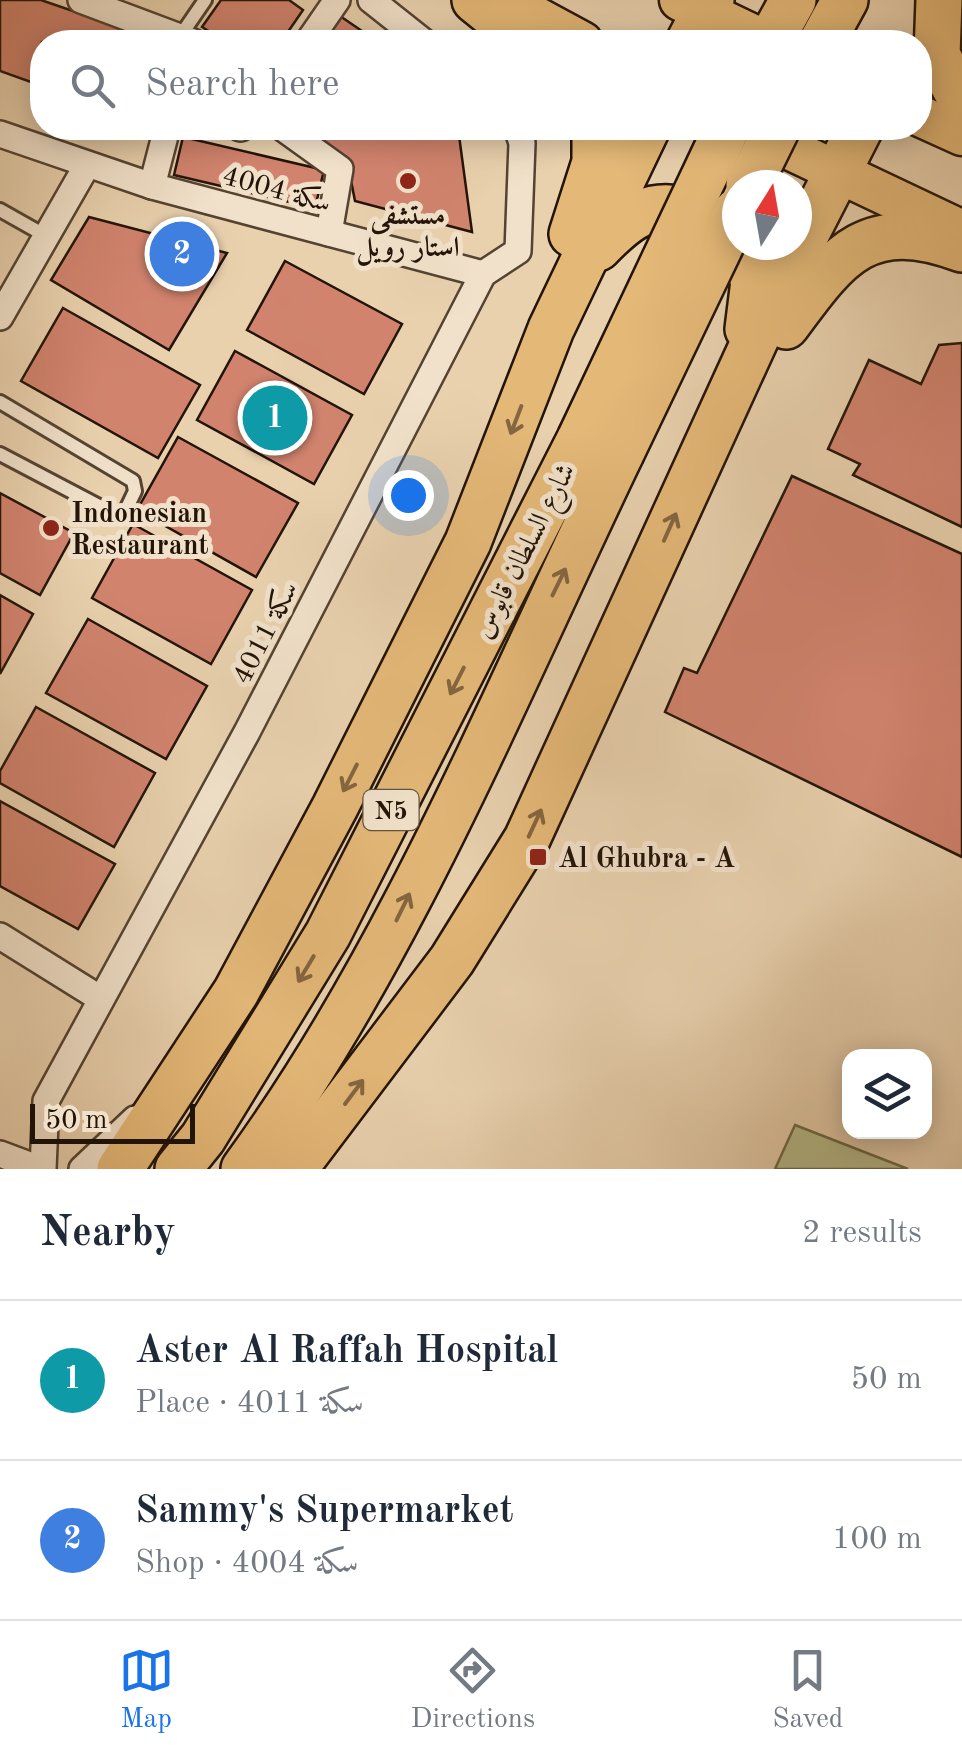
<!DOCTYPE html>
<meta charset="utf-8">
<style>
body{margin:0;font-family:"Old Standard TT",Amiri,serif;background:#f6f6f7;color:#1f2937}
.controls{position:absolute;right:30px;bottom:30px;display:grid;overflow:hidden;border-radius:20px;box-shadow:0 5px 25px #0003}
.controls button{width:90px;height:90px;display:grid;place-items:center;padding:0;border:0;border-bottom:2px solid #e0e1e3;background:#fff;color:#1f2937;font:50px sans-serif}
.compass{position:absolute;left:722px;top:170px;width:90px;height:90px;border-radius:50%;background:#fff;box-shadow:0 5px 25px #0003;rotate:11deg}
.scale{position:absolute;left:30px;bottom:25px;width:165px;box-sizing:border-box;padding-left:10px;border:5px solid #231408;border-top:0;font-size:28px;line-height:35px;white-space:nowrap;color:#231408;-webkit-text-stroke:8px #f1e1ca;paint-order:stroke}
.you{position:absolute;left:408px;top:495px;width:35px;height:35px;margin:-25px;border:8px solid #fff;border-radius:50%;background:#1a73e8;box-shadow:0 0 0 15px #1a73e833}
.badge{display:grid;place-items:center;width:65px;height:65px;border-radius:50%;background:#1a73e8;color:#fff;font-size:32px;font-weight:700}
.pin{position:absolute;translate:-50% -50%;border:5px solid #fff;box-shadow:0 2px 10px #0006}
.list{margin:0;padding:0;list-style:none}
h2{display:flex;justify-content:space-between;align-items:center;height:130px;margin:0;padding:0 40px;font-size:42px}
h2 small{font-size:32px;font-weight:400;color:#747a83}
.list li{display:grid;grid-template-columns:65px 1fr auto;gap:30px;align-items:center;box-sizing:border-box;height:160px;padding:0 40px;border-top:2px solid #e0e1e3}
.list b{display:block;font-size:38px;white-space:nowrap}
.list p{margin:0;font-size:32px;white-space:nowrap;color:#747a83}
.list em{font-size:32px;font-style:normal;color:#747a83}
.icon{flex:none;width:55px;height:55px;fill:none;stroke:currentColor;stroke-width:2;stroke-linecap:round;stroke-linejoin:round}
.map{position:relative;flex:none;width:962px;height:1169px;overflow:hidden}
.search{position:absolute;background:#fff;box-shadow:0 5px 25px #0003;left:30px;right:30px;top:30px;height:110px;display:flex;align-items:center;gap:25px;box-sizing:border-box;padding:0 35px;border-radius:40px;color:#747a83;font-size:38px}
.sheet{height:450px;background:#fff}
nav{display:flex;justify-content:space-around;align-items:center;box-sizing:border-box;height:140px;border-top:2px solid #e0e1e3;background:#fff;font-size:28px;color:#747a83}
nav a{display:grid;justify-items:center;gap:5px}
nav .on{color:#1a73e8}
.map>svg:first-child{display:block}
.green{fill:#b7bb8a;stroke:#6d6849;stroke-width:2.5}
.building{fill:#d1836e;stroke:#231408;stroke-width:2.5}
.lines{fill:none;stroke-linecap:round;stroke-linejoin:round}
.lane-casing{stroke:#544332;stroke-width:18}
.street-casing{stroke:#544332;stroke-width:30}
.primary-casing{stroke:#231408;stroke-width:45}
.highway-casing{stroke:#231408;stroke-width:50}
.lane{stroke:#f1e1ca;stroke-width:12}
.street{stroke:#f1e1ca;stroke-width:25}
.primary{stroke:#e4b877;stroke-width:40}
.highway{stroke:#e4b877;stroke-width:45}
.highway-bridge-casing{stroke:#231408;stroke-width:50;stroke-linecap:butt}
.highway-bridge{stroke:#e4b877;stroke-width:45}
.oneway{stroke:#846640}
.poi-dot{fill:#8f2418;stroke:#f1e1ca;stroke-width:4}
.labels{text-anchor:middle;stroke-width:10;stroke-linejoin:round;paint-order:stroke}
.shield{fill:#f1e1ca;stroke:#615242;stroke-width:2.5}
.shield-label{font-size:25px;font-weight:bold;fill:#231408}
.street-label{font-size:28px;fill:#231408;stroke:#f1e1ca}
.poi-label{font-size:28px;font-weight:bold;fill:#231408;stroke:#f1e1ca;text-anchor:start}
</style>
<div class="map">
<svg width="962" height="1169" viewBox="0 0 962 1169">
<rect width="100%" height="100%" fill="#e9d1ae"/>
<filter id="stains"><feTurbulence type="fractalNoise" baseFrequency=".002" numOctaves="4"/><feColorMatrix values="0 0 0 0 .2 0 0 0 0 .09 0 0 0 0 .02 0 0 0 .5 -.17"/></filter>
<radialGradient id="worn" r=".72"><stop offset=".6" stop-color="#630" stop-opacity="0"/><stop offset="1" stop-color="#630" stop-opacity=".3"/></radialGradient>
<polygon class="green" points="795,1125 908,1169 775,1169"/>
<g class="building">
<polygon points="0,0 41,0 163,42 42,42 42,86 0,71"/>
<polygon points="221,0 289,0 303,10 281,42 226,42 202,27"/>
<polygon points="340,16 378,42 321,42"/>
<polygon points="300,128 458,128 472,232 355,201 347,160"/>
<polygon points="183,137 324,170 315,208 174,175"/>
<polygon points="89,217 227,253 169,350 51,280"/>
<polygon points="285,261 402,324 364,394 247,330"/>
<polygon points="63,308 200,385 158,458 21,381"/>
<polygon points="962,343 962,527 853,475 860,464 828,449 869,360 921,384 939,345"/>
<polygon points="235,351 352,415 314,484 197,420"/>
<polygon points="178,437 298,503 256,577 137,510"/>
<polygon points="792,476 962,554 962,857 665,712 684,668 697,673"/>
<polygon points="0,493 74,533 40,595 0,573"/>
<polygon points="133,524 252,590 211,664 92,598"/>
<polygon points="0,595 33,614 0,674"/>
<polygon points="88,619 207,686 166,759 46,693"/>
<polygon points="36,707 155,773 114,847 0,783 0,771"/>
<polygon points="0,801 115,864 78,929 0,886"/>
</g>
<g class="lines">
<defs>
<g id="lane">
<polyline points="181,35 205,0"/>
<polyline points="0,210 46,236"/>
<polyline points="0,402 133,481 135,491 124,514 118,516 0,454"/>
</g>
<g id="street">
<polyline points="81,0 193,42"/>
<polyline points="371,0 424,42"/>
<polyline points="308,42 337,0"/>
<polyline points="240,128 241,128"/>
<polyline points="283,128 340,169 329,233"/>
<polyline points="0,134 152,186 483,274"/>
<polyline points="152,186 167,128"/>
<polyline points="0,317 86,167"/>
<polyline points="0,936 101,999"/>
<polyline points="0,1154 40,1169"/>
<polyline points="43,1169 46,1101 247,732 483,274 518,251 522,143 517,128"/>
<polyline points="82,1169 135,1119"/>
</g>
<g id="primary">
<polyline points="504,0 582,42"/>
<polyline points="680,0 767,42"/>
<polyline points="920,116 962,135"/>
<polyline points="745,128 962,231"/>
</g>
<g id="highway">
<polyline points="475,0 527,42"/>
<polyline points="939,0 937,55 962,101"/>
<polyline points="689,42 711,0"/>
<polyline points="770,42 793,0"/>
<polyline points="822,42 845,0"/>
<polyline points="572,234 595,162 595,128"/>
<polyline points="739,245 754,281 748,329"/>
<path d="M 598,248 C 640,204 663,196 720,224"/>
<path d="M 786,326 C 837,257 866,213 962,249"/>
<polyline points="120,1169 236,992 335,807 468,542 551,329 647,128"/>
<polyline points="178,1169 203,1138 328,934 580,439"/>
<path d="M 244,1169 C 401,954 506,692 621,453"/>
<polyline points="294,1169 452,960 527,839 782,281 860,128"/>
</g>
</defs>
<use href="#lane" class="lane-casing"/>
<use href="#street" class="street-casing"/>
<use href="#primary" class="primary-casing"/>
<use href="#highway" class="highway-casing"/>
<use href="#lane" class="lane"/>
<use href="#street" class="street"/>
<use href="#primary" class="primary"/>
<use href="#highway" class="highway"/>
<defs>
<g id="highway-bridge">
<polyline points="749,185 777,128"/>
<polyline points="580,439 727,128"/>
<polyline points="621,453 737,211"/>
</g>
</defs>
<use href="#highway-bridge" class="highway-bridge-casing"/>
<use href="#highway-bridge" class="highway-bridge"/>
</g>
<defs><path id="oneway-shaft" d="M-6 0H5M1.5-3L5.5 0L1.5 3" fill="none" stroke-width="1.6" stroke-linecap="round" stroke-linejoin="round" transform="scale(2.5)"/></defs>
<g class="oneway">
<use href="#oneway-shaft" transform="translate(516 420) rotate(111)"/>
<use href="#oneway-shaft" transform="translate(670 527) rotate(-66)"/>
<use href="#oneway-shaft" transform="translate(559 582) rotate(-64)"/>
<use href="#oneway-shaft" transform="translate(457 681) rotate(117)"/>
<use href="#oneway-shaft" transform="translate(350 778) rotate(117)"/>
<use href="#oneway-shaft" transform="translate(535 823) rotate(-65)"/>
<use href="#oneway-shaft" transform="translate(403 907) rotate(-64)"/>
<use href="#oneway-shaft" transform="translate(306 969) rotate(121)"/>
<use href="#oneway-shaft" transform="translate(354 1092) rotate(-53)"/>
</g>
<g class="poi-dot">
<circle cx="408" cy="181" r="10"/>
<circle cx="51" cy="528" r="10"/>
<rect x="528" y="847" width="20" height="20" rx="5"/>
</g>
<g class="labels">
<rect class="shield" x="363.5" y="790" width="55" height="40" rx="8"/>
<g class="shield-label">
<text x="391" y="819">N5</text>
</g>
<g class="street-label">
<text transform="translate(277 188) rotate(15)" y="10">سكة 4004</text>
<text transform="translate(523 550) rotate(-63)" y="10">شارع السلطان قابوس</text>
<text transform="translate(264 632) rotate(-63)" y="10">سكة 4011</text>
</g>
<g class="poi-label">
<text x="408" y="224" text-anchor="middle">مستشفى<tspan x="408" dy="32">استار رويل</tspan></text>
<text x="71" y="522">Indonesian<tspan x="71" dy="32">Restaurant</tspan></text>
<text x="558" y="867">Al Ghubra - A</text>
</g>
</g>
<rect width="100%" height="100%" filter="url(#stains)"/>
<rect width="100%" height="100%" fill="url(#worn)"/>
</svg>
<div class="controls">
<button><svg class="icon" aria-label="layers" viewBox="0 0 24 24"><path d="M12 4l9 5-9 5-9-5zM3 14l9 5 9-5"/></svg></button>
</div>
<svg class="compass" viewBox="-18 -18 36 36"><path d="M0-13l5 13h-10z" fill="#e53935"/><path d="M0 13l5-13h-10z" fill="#747a83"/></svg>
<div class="scale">50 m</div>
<div class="you"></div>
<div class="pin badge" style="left:275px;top:418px;background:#0f9aa8">1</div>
<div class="pin badge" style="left:182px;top:254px;background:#3f7fe0">2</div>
<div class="search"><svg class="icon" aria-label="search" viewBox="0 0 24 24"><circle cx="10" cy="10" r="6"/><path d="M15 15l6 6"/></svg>Search here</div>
</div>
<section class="sheet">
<h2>Nearby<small>2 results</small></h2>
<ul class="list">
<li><span class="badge" style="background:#0f9aa8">1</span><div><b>Aster Al Raffah Hospital</b><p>Place · سكة 4011</p></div><em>50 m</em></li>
<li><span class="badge" style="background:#3f7fe0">2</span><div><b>Sammy's Supermarket</b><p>Shop · سكة 4004</p></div><em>100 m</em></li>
</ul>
</section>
<nav>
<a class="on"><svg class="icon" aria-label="map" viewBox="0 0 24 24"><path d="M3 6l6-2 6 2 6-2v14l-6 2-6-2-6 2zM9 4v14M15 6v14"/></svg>Map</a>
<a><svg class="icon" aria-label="directions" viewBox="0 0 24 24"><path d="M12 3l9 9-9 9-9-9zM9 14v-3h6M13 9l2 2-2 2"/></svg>Directions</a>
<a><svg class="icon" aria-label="saved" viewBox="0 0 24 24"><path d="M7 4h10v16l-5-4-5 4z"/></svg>Saved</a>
</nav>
